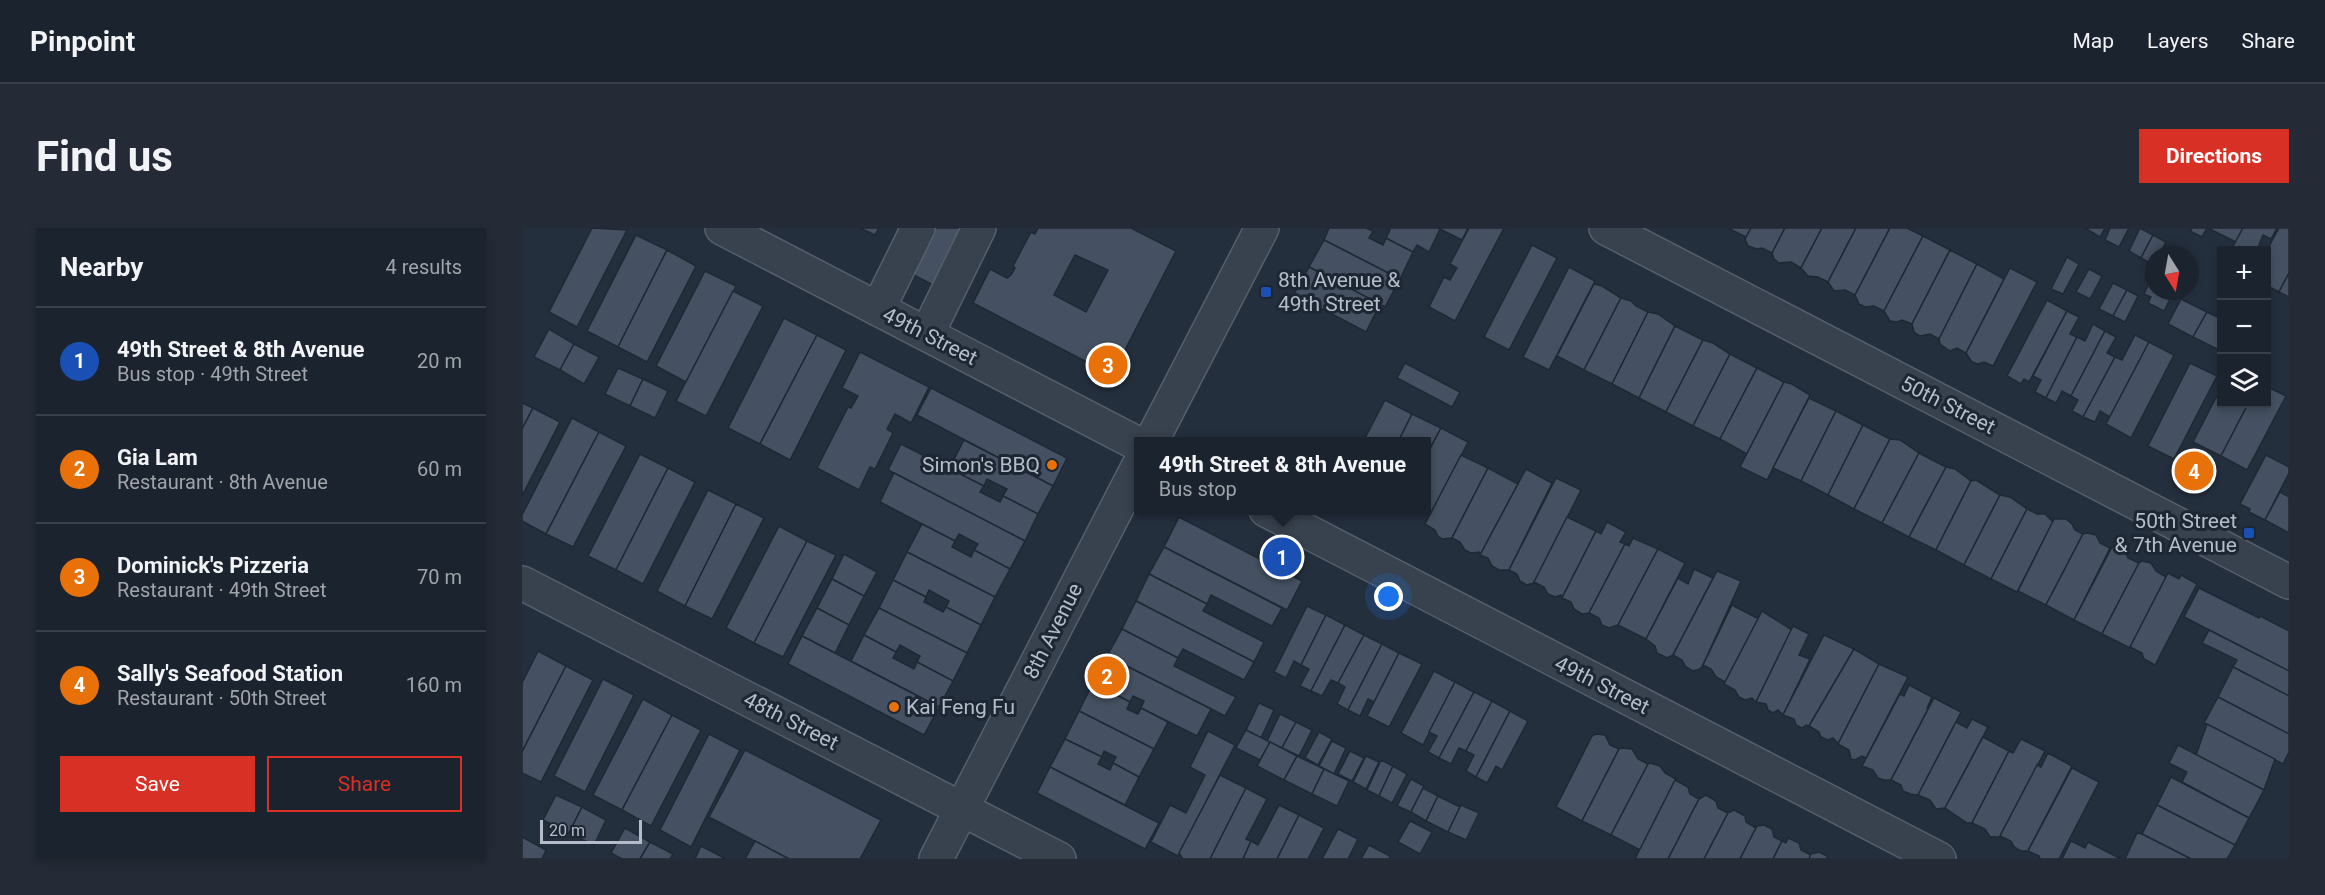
<!DOCTYPE html>
<meta charset="utf-8">
<style>
body{margin:0;font-family:Roboto,sans-serif;background:#242b36;color:#f1f3f6}
.controls{position:absolute;right:18px;top:18px;display:grid;overflow:hidden;border-radius:0px;box-shadow:0 3px 9px #0003}
.controls button{width:54px;height:54px;display:grid;place-items:center;padding:0;border:0;border-bottom:2px solid #39404a;background:#1b232e;color:#f1f3f6;font:30px sans-serif}
.compass{position:absolute;left:1623px;top:18px;width:54px;height:54px;border-radius:50%;background:#1b232e;box-shadow:0 3px 9px #0003;rotate:169deg}
.scale{position:absolute;left:18px;bottom:15px;width:102px;box-sizing:border-box;padding-left:6px;border:3px solid #b4bcc9;border-top:0;font-size:16px;line-height:21px;white-space:nowrap;color:#b4bcc9;-webkit-text-stroke:4px #1d2633;paint-order:stroke}
.you{position:absolute;left:867px;top:369px;width:21px;height:21px;margin:-15px;border:4px solid #fff;border-radius:50%;background:#1a73e8;box-shadow:0 0 0 9px #1a73e833}
.badge{display:grid;place-items:center;width:39px;height:39px;border-radius:50%;background:#d93025;color:#fff;font-size:20px;font-weight:700}
.pin{position:absolute;translate:-50% -50%;border:3px solid #fff;box-shadow:0 2px 6px #0006}
.popup{position:absolute;left:612px;top:209px;width:297px;height:78px;box-sizing:border-box;display:grid;place-content:center;border-radius:0px;background:#1b232e;filter:drop-shadow(0 2px 4px #0005);font-size:20px;white-space:nowrap;color:#a0a4aa}
.popup b{font-size:22px;color:#f1f3f6}
.popup::after{content:'';position:absolute;left:50%;top:100%;margin-left:-12px;border:12px solid transparent;border-top-color:#1b232e}
.list{margin:0;padding:0;list-style:none}
h2{display:flex;justify-content:space-between;align-items:center;height:78px;margin:0;padding:0 24px;font-size:26px}
h2 small{font-size:20px;font-weight:400;color:#a0a4aa}
.list li{display:grid;grid-template-columns:39px 1fr auto;gap:18px;align-items:center;box-sizing:border-box;height:108px;padding:0 24px;border-top:2px solid #39404a}
.list b{display:block;font-size:22px;white-space:nowrap}
.list p{margin:0;font-size:20px;white-space:nowrap;color:#a0a4aa}
.list em{font-size:20px;font-style:normal;color:#a0a4aa}
.actions{display:flex;gap:12px;padding:18px 24px}
.actions a{flex:1;padding:14px 0;border:2px solid #d93025;border-radius:0px;text-align:center;font-size:21px;color:#d93025}
.actions .main{background:#d93025;color:#fff}
.icon{flex:none;width:33px;height:33px;fill:none;stroke:currentColor;stroke-width:2;stroke-linecap:round;stroke-linejoin:round}
.map{position:relative;flex:none;width:1767px;height:631px;overflow:hidden;border-radius:0px}
header{display:flex;align-items:center;gap:36px;box-sizing:border-box;height:84px;padding:0 30px;background:#1b232e;border-bottom:2px solid #39404a}
header strong{font-size:28px}
nav{display:flex;gap:33px;margin-inline-start:auto;font-size:21px}
.intro{display:flex;align-items:center;justify-content:space-between;box-sizing:border-box;height:144px;padding:0 36px}
h1{margin:0;font-size:42px}
.button{padding:15px 27px;border-radius:0px;background:#d93025;color:#fff;font-size:21px;font-weight:700}
main{display:flex;gap:36px;padding:0 36px}
aside{flex:1;background:#1b232e;border-radius:0px;box-shadow:0 3px 9px #0003}
.map>svg:first-child{display:block}
.building{fill:#455162;stroke:#1f2835;stroke-width:1.5;fill-rule:evenodd}
.lines{fill:none;stroke-linecap:round;stroke-linejoin:round}
.minor-casing{stroke:#565f6c;stroke-width:36}
.minor{stroke:#38414e;stroke-width:33}
.transit-dot{fill:#1a4fb4;stroke:#1d2633;stroke-width:2}
.food-dot{fill:#e8710a;stroke:#1d2633;stroke-width:2}
.labels{text-anchor:middle;stroke-width:6;stroke-linejoin:round;paint-order:stroke}
.poi-label{font-size:21px;fill:#b4bcc9;stroke:#1d2633;text-anchor:start}
.street-label{font-size:21px;fill:#b4bcc9;stroke:#1d2633}
</style>
<header>
<strong>Pinpoint</strong>
<nav><a>Map</a><a>Layers</a><a>Share</a></nav>
</header>
<div class="intro"><h1>Find us</h1><a class="button">Directions</a></div>
<main>
<aside>
<h2>Nearby<small>4 results</small></h2>
<ul class="list">
<li><span class="badge" style="background:#1a4fb4">1</span><div><b>49th Street &amp; 8th Avenue</b><p>Bus stop · 49th Street</p></div><em>20 m</em></li>
<li><span class="badge" style="background:#e8710a">2</span><div><b>Gia Lam</b><p>Restaurant · 8th Avenue</p></div><em>60 m</em></li>
<li><span class="badge" style="background:#e8710a">3</span><div><b>Dominick's Pizzeria</b><p>Restaurant · 49th Street</p></div><em>70 m</em></li>
<li><span class="badge" style="background:#e8710a">4</span><div><b>Sally's Seafood Station</b><p>Restaurant · 50th Street</p></div><em>160 m</em></li>
</ul>
<div class="actions"><a class="main">Save</a><a>Share</a></div>
</aside>
<div class="map">
<svg width="1767" height="631" viewBox="0 0 1767 631">
<rect width="100%" height="100%" fill="#242f3e"/>
<g class="building">
<polygon points="70,0 105,2 55,99 27,84"/>
<polygon points="338,0 357,0 353,7"/>
<polygon points="403,0 442,0 413,58 382,42"/>
<path d="M 516,0 L 609,0 L 654,23 L 590,147 L 451,75 L 468,41 L 485,50 L 489,47 L 493,40 L 491,38 L 509,4 L 513,6 ZM 553,27 L 586,42 L 564,84 L 532,67 Z"/>
<polygon points="807,0 844,0 851,3 847,10 861,17 864,10 891,24 878,51 802,12"/>
<polygon points="865,0 916,0 918,1 907,24 895,17 891,24 864,10 868,2"/>
<polygon points="916,0 946,0 940,12"/>
<polygon points="947,0 982,0 933,93 907,79 922,49 928,52 935,40 928,36"/>
<polygon points="1206,0 1229,0 1224,9"/>
<polygon points="1229,0 1263,0 1250,25 1240,20 1235,21 1226,18 1223,11"/>
<polygon points="1263,0 1300,0 1279,40 1269,34 1257,35 1252,31 1250,25"/>
<polygon points="1300,0 1334,0 1306,54 1296,49 1286,48 1279,40"/>
<polygon points="1334,0 1368,0 1333,67 1323,62 1312,63 1306,54"/>
<polygon points="1368,0 1385,0 1401,8 1362,83 1352,78 1343,79 1337,76 1333,67"/>
<polygon points="1563,0 1583,0 1578,9"/>
<polygon points="1588,0 1607,0 1597,19 1583,12"/>
<polygon points="1618,0 1631,7 1619,30 1607,23"/>
<polygon points="1670,0 1685,0 1680,9 1668,3"/>
<polygon points="1686,0 1721,0 1714,14"/>
<polygon points="1721,0 1755,0 1749,11 1741,7 1735,22 1709,22"/>
<polygon points="1757,0 1767,0 1767,45 1757,64 1744,57 1744,24"/>
<polygon points="114,7 145,22 96,119 65,103"/>
<polygon points="1631,7 1644,14 1637,27 1632,27 1632,37 1619,30"/>
<polygon points="1401,8 1428,22 1390,96 1380,92 1375,94 1368,93 1362,83"/>
<polygon points="802,12 878,51 863,79 787,39"/>
<polygon points="1010,17 1035,30 987,122 962,109"/>
<polygon points="145,22 174,38 125,134 96,119"/>
<polygon points="1428,22 1455,36 1417,111 1408,106 1398,108 1392,104 1390,96"/>
<polygon points="1545,29 1557,36 1541,66 1529,61"/>
<polygon points="1455,36 1482,51 1444,125 1435,120 1428,123 1418,116 1417,111"/>
<polygon points="787,39 858,76 844,104 772,66"/>
<polygon points="1047,39 1073,53 1027,142 1001,129"/>
<polygon points="1488,40 1515,54 1471,138 1462,134 1456,136 1450,134 1444,125"/>
<polygon points="1567,41 1580,48 1568,71 1554,64"/>
<polygon points="183,43 214,58 164,154 134,138"/>
<polygon points="1767,45 1767,69 1757,64"/>
<polygon points="1628,53 1632,55 1632,63 1647,63 1651,65 1642,83 1626,75 1629,69 1622,66"/>
<polygon points="1591,55 1605,62 1591,88 1577,81"/>
<polygon points="1072,56 1080,58 1099,70 1062,142 1035,128"/>
<polygon points="1605,62 1616,68 1603,94 1591,88"/>
<polygon points="211,63 241,78 184,188 154,173"/>
<polygon points="1099,70 1109,73 1114,78 1126,84 1090,156 1062,142"/>
<polygon points="1659,71 1685,84 1671,109 1646,96"/>
<polygon points="1525,72 1545,83 1507,154 1502,151 1499,156 1485,148"/>
<polygon points="1545,83 1557,89 1548,106 1555,109 1524,170 1513,164 1519,152 1511,148"/>
<polygon points="1126,84 1136,86 1153,98 1117,170 1090,156"/>
<polygon points="1685,84 1700,91 1700,117 1697,122 1671,109"/>
<polygon points="262,90 295,107 238,216 206,200"/>
<polygon points="1571,96 1583,103 1549,168 1540,163 1534,175 1524,170 1555,109 1563,113"/>
<polygon points="1153,98 1181,112 1144,184 1117,170"/>
<polygon points="27,101 52,116 38,142 12,129"/>
<polygon points="1583,103 1594,109 1585,125 1593,129 1561,189 1550,183 1556,172 1549,168"/>
<polygon points="295,107 324,122 268,232 238,216"/>
<polygon points="1613,107 1627,114 1588,189 1578,183 1573,194 1561,189 1593,129 1600,132"/>
<polygon points="1181,112 1191,115 1208,126 1171,198 1144,184"/>
<polygon points="1627,114 1652,127 1609,210 1584,196"/>
<polygon points="52,116 77,129 62,156 38,142"/>
<polygon points="338,124 407,159 389,195 373,186 365,201 371,205 353,241 348,239 337,262 295,240 326,179 329,180 336,168 320,160"/>
<polygon points="1208,126 1235,140 1198,211 1171,198"/>
<polygon points="883,135 938,164 930,179 875,150"/>
<polygon points="1668,135 1695,148 1652,231 1626,218"/>
<polygon points="96,140 121,151 108,178 83,166"/>
<polygon points="1235,140 1262,154 1225,226 1198,211"/>
<polygon points="121,151 146,163 133,190 108,178"/>
<polygon points="1262,154 1270,156 1288,167 1245,252 1218,239"/>
<polygon points="1700,158 1700,176 1726,176 1699,228 1671,214"/>
<polygon points="1744,158 1764,168 1725,242 1699,228 1726,176 1744,176"/>
<polygon points="409,160 545,230 531,258 395,187"/>
<polygon points="1287,170 1314,183 1279,253 1251,240"/>
<polygon points="863,172 890,186 876,214 841,214"/>
<polygon points="0,175 11,180 0,201"/>
<polygon points="11,180 38,194 0,268 0,201"/>
<polygon points="1314,183 1341,197 1306,267 1279,253"/>
<polygon points="890,186 919,200 904,228 904,214 876,214"/>
<polygon points="50,190 77,204 24,306 0,293 0,287"/>
<polygon points="1341,197 1368,211 1332,281 1306,267"/>
<polygon points="919,200 946,214 908,288 898,282 904,282 904,228"/>
<polygon points="77,204 104,218 51,319 24,306"/>
<polygon points="1368,211 1378,212 1397,225 1360,295 1332,281"/>
<polygon points="442,212 531,258 516,286 481,268 485,261 465,251 462,258 427,241"/>
<polygon points="379,216 462,258 458,264 478,274 481,268 516,286 503,313 366,242"/>
<polygon points="1397,225 1424,239 1387,309 1360,295"/>
<polygon points="118,226 146,240 94,342 66,328"/>
<polygon points="939,227 966,240 930,310 920,311 916,308 913,302 903,296"/>
<polygon points="1744,227 1767,239 1767,245 1743,292 1727,284 1728,281 1718,276"/>
<polygon points="1424,239 1433,241 1449,253 1414,322 1387,309"/>
<polygon points="146,240 173,254 121,356 94,342"/>
<polygon points="966,240 996,256 958,327 957,324 949,325 943,322 938,314 930,310"/>
<polygon points="1004,241 1030,255 987,342 977,342 970,338 966,330 958,327"/>
<polygon points="372,245 503,313 488,341 452,322 456,316 437,306 433,313 358,274"/>
<polygon points="1034,250 1059,262 1012,355 1005,357 998,353 995,346 987,342"/>
<polygon points="1454,252 1478,267 1442,337 1414,322 1449,253"/>
<polygon points="186,262 214,276 163,378 135,363"/>
<polygon points="1758,264 1767,269 1767,305 1743,292"/>
<polygon points="1478,267 1488,269 1505,281 1469,351 1442,337"/>
<polygon points="214,276 242,290 190,391 163,378"/>
<polygon points="1505,281 1515,286 1523,286 1531,294 1495,364 1469,351"/>
<polygon points="657,289 780,353 765,382 642,319"/>
<polygon points="1045,289 1074,303 1040,370 1039,367 1033,369 1026,366 1022,359 1012,354"/>
<polygon points="1532,291 1544,291 1550,296 1553,302 1561,306 1524,377 1496,363"/>
<polygon points="1085,294 1104,304 1098,314 1103,316 1067,385 1060,386 1052,381 1049,374 1040,370 1074,303 1079,306"/>
<polygon points="400,296 433,313 430,319 449,329 452,322 488,341 473,369 385,324"/>
<polygon points="257,298 285,313 232,415 204,400"/>
<polygon points="1565,305 1574,307 1578,315 1588,320 1552,392 1524,377 1561,306"/>
<polygon points="1111,310 1136,321 1096,397 1087,400 1080,397 1077,390 1067,385 1103,316 1107,318"/>
<polygon points="285,313 314,327 261,429 232,415"/>
<polygon points="642,319 760,380 750,398 689,367 685,376 627,346"/>
<polygon points="1590,319 1602,321 1606,330 1617,335 1580,406 1552,392"/>
<polygon points="1136,321 1163,335 1124,411 1096,397"/>
<polygon points="385,324 473,369 459,397 424,379 427,373 407,362 404,369 371,352"/>
<polygon points="322,326 355,344 342,368 310,351"/>
<polygon points="1620,333 1629,335 1634,343 1644,349 1608,420 1580,406 1617,335"/>
<polygon points="1172,341 1191,350 1151,427 1145,430 1135,425 1133,418 1124,411 1156,350 1166,356"/>
<polygon points="1195,343 1219,353 1181,437 1178,441 1171,443 1164,439 1160,432 1151,427"/>
<polygon points="1646,345 1657,351 1659,347 1675,356 1633,437 1622,431 1620,425 1608,419"/>
<polygon points="627,346 685,376 681,383 742,414 732,434 614,373"/>
<polygon points="310,351 342,368 327,397 295,380"/>
<polygon points="371,352 404,369 402,374 421,384 424,379 459,397 445,425 357,380"/>
<polygon points="1677,360 1737,390 1738,388 1767,403 1767,443 1662,389"/>
<polygon points="614,373 732,434 722,452 661,421 656,430 600,401"/>
<polygon points="1210,377 1237,391 1203,454 1194,449 1189,441 1181,437"/>
<polygon points="785,378 804,387 779,437 772,433 764,450 752,444"/>
<polygon points="295,380 327,397 313,425 280,408"/>
<polygon points="357,380 445,425 431,453 395,434 398,428 378,417 374,424 342,407"/>
<polygon points="1240,383 1270,402 1234,474 1230,470 1223,472 1217,469 1213,462 1202,456"/>
<polygon points="804,387 823,397 789,463 778,458 787,441 779,437"/>
<polygon points="823,397 842,407 816,455 809,452 800,468 789,463"/>
<polygon points="1271,398 1287,406 1277,427 1288,431 1261,487 1256,482 1251,485 1246,482 1244,476 1234,474"/>
<polygon points="600,401 656,430 652,438 714,469 703,488 585,428"/>
<polygon points="1687,402 1767,443 1767,468 1711,439 1715,432 1680,415"/>
<polygon points="342,407 374,424 371,430 392,441 395,434 431,453 417,479 329,433"/>
<polygon points="842,407 860,416 826,482 815,476 823,459 816,455"/>
<polygon points="1302,407 1332,421 1287,498 1284,497 1280,500 1274,497 1272,491 1261,487"/>
<polygon points="280,408 417,479 402,507 266,436"/>
<polygon points="860,416 877,425 852,474 846,471 838,488 826,482"/>
<polygon points="1332,421 1357,436 1316,516 1311,510 1306,512 1299,509 1297,504 1287,498"/>
<polygon points="16,423 44,438 0,524 0,455"/>
<polygon points="877,425 900,436 867,499 845,488"/>
<polygon points="585,428 689,481 675,508 619,480 622,473 611,468 608,474 571,455"/>
<polygon points="1357,436 1386,449 1344,530 1340,528 1333,532 1329,531 1327,522 1316,516"/>
<polygon points="44,438 71,452 19,554 0,545 0,524"/>
<polygon points="1711,439 1767,468 1767,506 1696,469"/>
<polygon points="912,443 933,454 901,517 879,505"/>
<polygon points="81,451 112,467 63,564 32,548"/>
<polygon points="933,454 952,464 917,530 906,524 915,508 907,504"/>
<polygon points="571,455 608,474 605,481 616,486 619,480 646,494 632,521 557,483"/>
<polygon points="1387,457 1410,469 1405,480 1406,481 1369,552 1362,552 1356,550 1351,542 1340,538 1378,466 1382,468"/>
<polygon points="952,464 970,473 944,523 937,520 929,536 917,530"/>
<polygon points="1696,469 1767,506 1767,524 1761,536 1682,495"/>
<polygon points="1412,470 1439,484 1396,567 1388,566 1381,563 1379,557 1369,552"/>
<polygon points="121,471 150,487 100,582 71,567"/>
<polygon points="970,473 988,483 954,549 944,543 952,527 944,523"/>
<polygon points="737,475 752,482 739,510 724,502"/>
<polygon points="557,483 632,521 617,549 591,535 594,529 582,523 580,529 543,511"/>
<polygon points="988,483 1006,493 980,542 974,538 965,555 954,549"/>
<polygon points="758,486 774,494 760,520 745,513"/>
<polygon points="150,487 179,502 129,598 100,582"/>
<polygon points="1450,491 1466,499 1423,580 1414,581 1408,572 1396,567 1434,494 1445,500"/>
<polygon points="774,494 790,502 777,528 760,520"/>
<polygon points="1685,496 1753,531 1742,562 1674,527"/>
<polygon points="724,502 748,514 738,532 714,520"/>
<polygon points="686,503 713,517 656,628 629,614 648,577 664,585 683,547 668,539"/>
<polygon points="797,504 810,511 796,537 783,530"/>
<polygon points="187,506 218,522 169,619 138,602"/>
<polygon points="1074,506 1083,507 1088,517 1097,521 1060,593 1034,579 1070,508"/>
<polygon points="1461,509 1487,523 1450,595 1445,595 1423,580"/>
<polygon points="543,511 580,529 576,536 588,542 591,535 617,549 603,577 528,539"/>
<polygon points="1499,511 1523,523 1478,609 1468,609 1463,601 1450,595 1487,523 1491,525"/>
<polygon points="810,513 824,520 812,546 797,538"/>
<polygon points="748,514 775,528 762,552 735,538"/>
<polygon points="1656,517 1742,562 1727,590 1660,554 1665,544 1647,535"/>
<polygon points="1100,520 1110,521 1116,531 1126,536 1089,607 1060,593 1097,521"/>
<polygon points="223,522 359,592 338,631 267,631 187,589"/>
<polygon points="828,523 842,530 830,553 816,546"/>
<polygon points="1526,525 1550,538 1506,623 1499,623 1492,619 1489,613 1478,608 1515,537 1519,539"/>
<polygon points="775,528 802,541 790,566 762,552"/>
<polygon points="844,528 857,534 844,561 831,554"/>
<polygon points="859,532 871,538 857,568 845,562"/>
<polygon points="1128,535 1138,538 1143,545 1154,551 1118,622 1089,607 1126,536"/>
<polygon points="871,538 885,546 870,575 857,568"/>
<polygon points="528,539 637,595 623,621 515,565"/>
<polygon points="1550,540 1577,554 1537,631 1518,631 1517,628 1506,623"/>
<polygon points="802,541 827,553 815,578 790,566"/>
<polygon points="698,547 724,560 688,631 661,631 657,625"/>
<polygon points="1649,549 1727,590 1713,617 1635,577"/>
<polygon points="889,551 902,558 889,584 875,578"/>
<polygon points="1153,552 1166,559 1168,566 1177,571 1146,631 1113,631"/>
<polygon points="724,560 745,571 724,611 729,613 721,631 688,631"/>
<polygon points="901,560 916,568 904,593 889,584"/>
<polygon points="34,567 60,579 47,605 21,592"/>
<polygon points="1184,567 1194,573 1196,580 1206,585 1182,631 1146,631 1177,571"/>
<polygon points="916,568 938,579 926,604 904,593"/>
<polygon points="757,577 777,587 755,631 721,631 729,613 736,617"/>
<polygon points="939,577 957,585 944,612 926,604"/>
<polygon points="1635,577 1713,617 1705,631 1669,631 1620,606"/>
<polygon points="60,579 84,592 72,617 47,605"/>
<polygon points="1212,582 1223,588 1224,594 1234,600 1218,631 1182,631 1206,585"/>
<polygon points="777,587 802,600 786,631 755,631"/>
<polygon points="888,593 910,604 898,626 876,614"/>
<polygon points="1242,597 1250,601 1252,609 1260,613 1251,631 1218,631 1235,598"/>
<polygon points="103,600 128,614 118,631 100,631 89,625"/>
<polygon points="816,601 836,611 826,631 800,631"/>
<polygon points="1615,605 1620,606 1669,631 1603,631"/>
<polygon points="0,609 24,622 20,631 0,631"/>
<polygon points="1266,610 1277,615 1279,622 1289,627 1287,631 1251,631 1260,613 1264,615"/>
<polygon points="233,613 267,631 223,631"/>
<polygon points="1549,613 1563,620 1566,614 1599,631 1540,631"/>
<polygon points="128,614 151,626 148,631 118,631"/>
<polygon points="847,617 868,628 867,631 839,631"/>
<polygon points="179,618 204,631 173,631"/>
<polygon points="1297,624 1305,628 1305,631 1287,631 1289,626"/>
</g>
<g class="lines">
<defs>
<g id="minor">
<polyline points="200,0 616,216"/>
<polyline points="1084,0 1767,354"/>
<polyline points="356,81 396,0"/>
<polyline points="405,106 457,0"/>
<polyline points="629,214 740,0"/>
<polyline points="744,282 1417,631"/>
<polyline points="0,355 537,631"/>
<polyline points="414,631 616,239"/>
</g>
</defs>
<use href="#minor" class="minor-casing"/>
<use href="#minor" class="minor"/>
</g>
<g class="transit-dot">
<rect x="738" y="58" width="12" height="12" rx="3"/>
<rect x="1721" y="299" width="12" height="12" rx="3"/>
</g>
<g class="food-dot">
<circle cx="530" cy="237" r="6"/>
<circle cx="372" cy="479" r="6"/>
</g>
<g class="labels">
<g class="poi-label">
<text x="756" y="59">8th Avenue &amp;<tspan x="756" dy="24">49th Street</tspan></text>
<text x="518" y="244" text-anchor="end">Simon's BBQ</text>
<text x="1715" y="300" text-anchor="end">50th Street<tspan x="1715" dy="24">&amp; 7th Avenue</tspan></text>
<text x="384" y="486">Kai Feng Fu</text>
</g>
<g class="street-label">
<text transform="translate(408 108) rotate(27)" y="7">49th Street</text>
<text transform="translate(1426 177) rotate(27)" y="7">50th Street</text>
<text transform="translate(531 403) rotate(-63)" y="7">8th Avenue</text>
<text transform="translate(1080 457) rotate(27)" y="7">49th Street</text>
<text transform="translate(269 493) rotate(27)" y="7">48th Street</text>
</g>
</g>
</svg>
<div class="controls">
<button>+</button>
<button>−</button>
<button><svg class="icon" aria-label="layers" viewBox="0 0 24 24"><path d="M12 4l9 5-9 5-9-5zM3 14l9 5 9-5"/></svg></button>
</div>
<svg class="compass" viewBox="-18 -18 36 36"><path d="M0-13l5 13h-10z" fill="#e53935"/><path d="M0 13l5-13h-10z" fill="#a0a4aa"/></svg>
<div class="scale">20 m</div>
<div class="you"></div>
<div class="pin badge" style="left:760px;top:329px;background:#1a4fb4">1</div>
<div class="popup"><b>49th Street &amp; 8th Avenue</b>Bus stop</div>
<div class="pin badge" style="left:585px;top:448px;background:#e8710a">2</div>
<div class="pin badge" style="left:586px;top:137px;background:#e8710a">3</div>
<div class="pin badge" style="left:1672px;top:243px;background:#e8710a">4</div>
</div>
</main>
